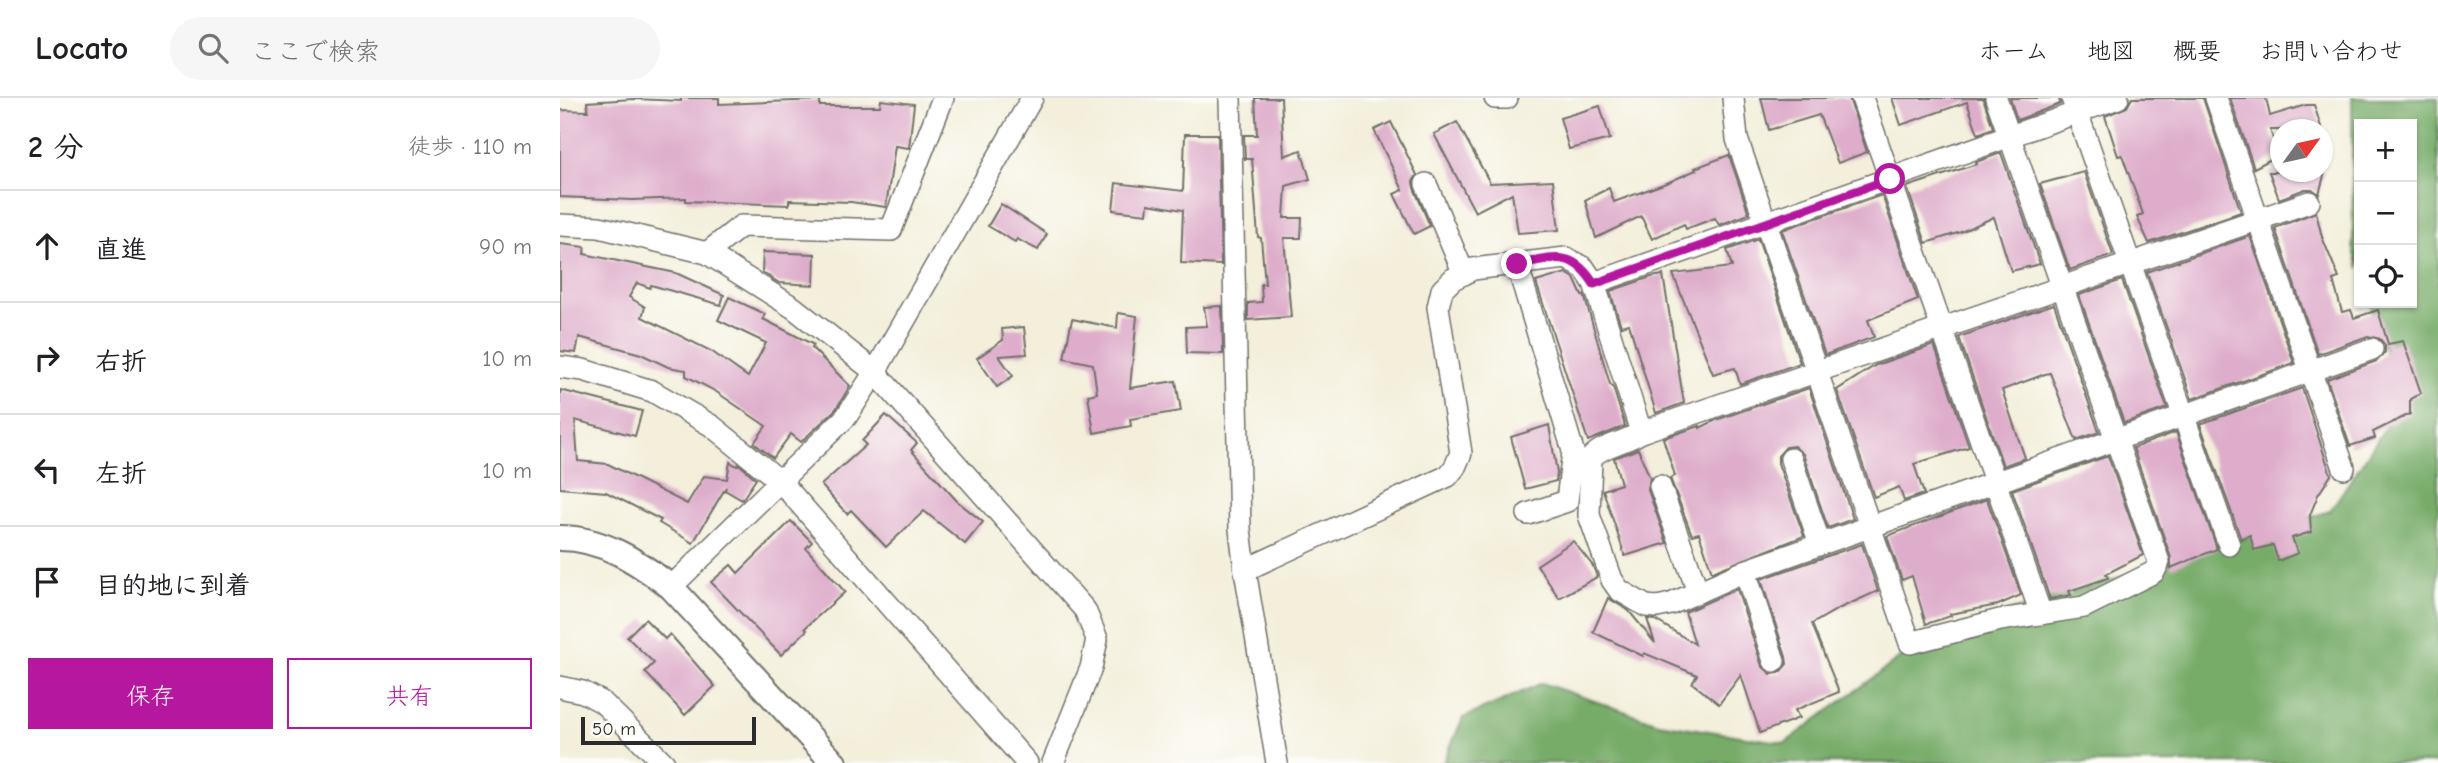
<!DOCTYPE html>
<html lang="ja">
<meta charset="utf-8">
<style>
body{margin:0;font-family:"Comic Neue","Klee One",sans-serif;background:#f6f6f6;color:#202124}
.controls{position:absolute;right:21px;top:21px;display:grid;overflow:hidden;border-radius:0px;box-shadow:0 2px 5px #0004}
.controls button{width:63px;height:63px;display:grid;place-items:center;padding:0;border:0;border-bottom:2px solid #e0e0e0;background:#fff;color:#202124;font:35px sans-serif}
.compass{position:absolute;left:1710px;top:21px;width:63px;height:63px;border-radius:50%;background:#fff;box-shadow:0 2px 5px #0004;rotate:57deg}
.scale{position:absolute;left:21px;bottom:18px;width:175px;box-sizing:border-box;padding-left:7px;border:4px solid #2b2b2b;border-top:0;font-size:19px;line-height:24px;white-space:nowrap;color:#2b2b2b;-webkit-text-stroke:5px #fdfcf7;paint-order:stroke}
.stop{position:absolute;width:21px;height:21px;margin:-16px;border:5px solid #b5179e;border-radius:50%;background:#fff}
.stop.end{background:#b5179e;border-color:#fff;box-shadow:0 2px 7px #0008}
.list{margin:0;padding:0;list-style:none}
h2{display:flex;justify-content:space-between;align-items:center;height:91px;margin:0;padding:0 28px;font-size:30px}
h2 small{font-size:23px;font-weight:400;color:#757577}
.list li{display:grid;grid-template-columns:46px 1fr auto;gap:21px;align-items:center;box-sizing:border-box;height:112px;padding:0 28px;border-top:2px solid #e0e0e0}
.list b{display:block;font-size:26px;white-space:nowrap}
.list em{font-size:23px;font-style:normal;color:#757577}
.actions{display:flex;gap:14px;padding:21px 28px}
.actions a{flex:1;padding:16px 0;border:2px solid #b5179e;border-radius:0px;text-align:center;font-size:24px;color:#b5179e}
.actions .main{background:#b5179e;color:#fff}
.icon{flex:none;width:38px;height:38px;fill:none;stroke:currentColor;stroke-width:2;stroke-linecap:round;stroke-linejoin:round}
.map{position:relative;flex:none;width:1878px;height:665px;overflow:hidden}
header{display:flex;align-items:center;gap:42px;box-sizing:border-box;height:98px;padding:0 35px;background:#fff;border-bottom:2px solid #e0e0e0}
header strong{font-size:33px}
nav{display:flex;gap:38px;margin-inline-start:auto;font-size:24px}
.search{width:490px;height:63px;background:#f6f6f6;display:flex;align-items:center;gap:18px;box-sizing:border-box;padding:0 24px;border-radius:38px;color:#757577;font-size:26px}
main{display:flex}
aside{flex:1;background:#fff}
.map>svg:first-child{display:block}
.forest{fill:#76ab67;stroke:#506b49;stroke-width:2}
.building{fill:#deadcb}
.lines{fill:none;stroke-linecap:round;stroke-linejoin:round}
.minor-casing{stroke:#717069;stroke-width:24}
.tertiary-casing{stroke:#717069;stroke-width:28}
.minor{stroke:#fff;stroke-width:21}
.tertiary{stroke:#fff;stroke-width:24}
.route{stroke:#b5179e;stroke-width:9}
</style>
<header>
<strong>Locato</strong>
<div class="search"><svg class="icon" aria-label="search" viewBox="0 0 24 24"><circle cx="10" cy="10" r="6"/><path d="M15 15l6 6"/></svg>ここで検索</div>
<nav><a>ホーム</a><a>地図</a><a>概要</a><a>お問い合わせ</a></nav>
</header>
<main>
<aside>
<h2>2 分<small>徒歩 · 110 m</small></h2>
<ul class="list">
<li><svg class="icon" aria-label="ahead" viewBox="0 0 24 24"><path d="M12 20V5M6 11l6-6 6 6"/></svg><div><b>直進</b></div><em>90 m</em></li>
<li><svg class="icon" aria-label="right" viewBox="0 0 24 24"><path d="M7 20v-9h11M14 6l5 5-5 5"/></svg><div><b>右折</b></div><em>10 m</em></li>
<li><svg class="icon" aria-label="left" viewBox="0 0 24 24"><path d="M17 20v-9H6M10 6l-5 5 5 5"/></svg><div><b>左折</b></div><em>10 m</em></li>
<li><svg class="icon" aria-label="arrive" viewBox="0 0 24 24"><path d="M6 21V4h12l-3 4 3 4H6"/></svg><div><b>目的地に到着</b></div></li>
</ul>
<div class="actions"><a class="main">保存</a><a>共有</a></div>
</aside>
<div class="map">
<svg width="1878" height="665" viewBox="0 0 1878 665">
<rect width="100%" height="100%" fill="#fdfcf7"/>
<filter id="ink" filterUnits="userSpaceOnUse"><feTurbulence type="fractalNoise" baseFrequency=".0143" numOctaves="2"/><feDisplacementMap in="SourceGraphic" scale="14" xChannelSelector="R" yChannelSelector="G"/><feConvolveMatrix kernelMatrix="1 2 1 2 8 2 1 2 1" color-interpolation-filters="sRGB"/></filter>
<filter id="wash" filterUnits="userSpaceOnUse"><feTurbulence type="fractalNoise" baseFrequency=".00686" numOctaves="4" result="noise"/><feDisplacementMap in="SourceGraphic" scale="28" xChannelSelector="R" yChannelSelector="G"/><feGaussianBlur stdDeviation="1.57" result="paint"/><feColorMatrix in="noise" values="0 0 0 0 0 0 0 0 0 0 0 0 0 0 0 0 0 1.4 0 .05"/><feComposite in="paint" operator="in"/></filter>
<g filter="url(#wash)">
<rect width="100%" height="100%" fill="#f3efdb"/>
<polygon class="forest" points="1792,0 1878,0 1878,665 883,665 903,620 982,585 1099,625 1225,645 1367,540 1770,413 1841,306 1810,205 1852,205 1852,26 1799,26 1799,170 1793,148"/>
<g id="blocks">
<g class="building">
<polygon points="121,0 159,0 159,6 260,2 260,8 320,8 321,2 354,6 349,50 335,48 326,109 291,104 229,102 229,107 126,103 126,100 72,102 0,99 0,12 28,13 27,4 73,1 121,3"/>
<polygon points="695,0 721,0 724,58 741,52 750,81 726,88 724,120 742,120 741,140 724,140 731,219 688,222 688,205 702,204 701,186 705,186 701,140 698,139 692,61 685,61 684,37 697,37"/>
<polygon points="1201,0 1289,0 1307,54 1278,65 1259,17 1209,32"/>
<polygon points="1332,0 1423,0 1433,30 1418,36 1407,4 1341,27"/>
<polygon points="1450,0 1499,0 1500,6 1457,22"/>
<polygon points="1572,0 1643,0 1681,114 1589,145 1577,119 1583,116 1562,57 1558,58 1545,18 1567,9"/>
<polygon points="1670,0 1706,0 1710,18 1746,7 1754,7 1762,32 1710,32 1719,57 1694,70"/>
<polygon points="1040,8 1050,41 1009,51 1000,20"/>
<polygon points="831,24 857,77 853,84 854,90 870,128 854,136 834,96 843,92 814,32"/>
<polygon points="897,24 930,85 993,82 999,132 958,135 952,95 915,114 874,36"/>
<polygon points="625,36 658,36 661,167 621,165 623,112 588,106 587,116 553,112 556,85 623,93"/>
<polygon points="1441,55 1480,166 1451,173 1434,119 1401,134 1366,145 1347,89 1417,66 1416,64"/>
<polygon points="1169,57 1189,116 1159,127 1155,120 1126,131 1124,126 1092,141 1081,118 1036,140 1025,102 1049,90 1054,104 1109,84 1136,72 1135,70"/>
<polygon points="1524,74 1553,157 1510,172 1480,86"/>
<polygon points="1709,74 1765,74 1759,96 1752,91 1745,91 1719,101"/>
<polygon points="1322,97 1358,202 1308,222 1314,239 1265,257 1222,132"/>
<polygon points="441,106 487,136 478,152 457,141 455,144 428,128"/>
<polygon points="1756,114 1762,139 1779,180 1773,182 1782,214 1791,212 1794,220 1818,212 1828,246 1843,243 1861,295 1850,301 1850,316 1813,334 1815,340 1790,348 1767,281 1817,263 1825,254 1825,247 1820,241 1808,238 1758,256 1715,130"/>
<polygon points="1690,138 1734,265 1632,301 1587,174"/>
<polygon points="1198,141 1240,265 1180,286 1175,270 1153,276 1113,176 1172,169 1167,152"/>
<polygon points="0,146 25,149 24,156 116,175 164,197 161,207 91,187 90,190 77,185 69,199 85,209 82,219 151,253 188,279 206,245 158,222 169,199 205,216 203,221 254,247 252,250 290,288 276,311 241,344 231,336 213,360 194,345 206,328 155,293 126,278 126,272 108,269 81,256 19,239 16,255 0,253"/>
<polygon points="203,154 255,156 254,187 219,185 202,174"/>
<polygon points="1006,175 1014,180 1022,198 1024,197 1050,286 1053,289 1065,328 1028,343 976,184"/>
<polygon points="1103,177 1124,305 1096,315 1069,226 1061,228 1050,193 1091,179"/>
<polygon points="1562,182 1607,310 1564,325 1519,197"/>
<polygon points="1494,206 1539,334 1516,342 1490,275 1485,276 1442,292 1465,360 1443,368 1399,239"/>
<polygon points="662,208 663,256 627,255 626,229 647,228 644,209"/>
<polygon points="558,215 577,218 570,290 616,283 621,313 570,321 571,328 534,335 528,297 537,295 533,266 504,260 512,221 557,230"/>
<polygon points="464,229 467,256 439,258 453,278 437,289 417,260 443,242 442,231"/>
<polygon points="1374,247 1409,349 1354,366 1364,396 1344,403 1339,389 1314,399 1277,292 1316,267"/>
<polygon points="1249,290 1293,421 1268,430 1243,356 1234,348 1226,349 1218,358 1218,365 1244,438 1152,474 1139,435 1132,437 1110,380 1115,378 1103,340 1140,328 1140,330 1156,322"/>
<polygon points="1742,290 1771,377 1758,397 1750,417 1751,434 1732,440 1738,455 1718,463 1713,447 1694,452 1690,437 1681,441 1640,326"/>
<polygon points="0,292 82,313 75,338 15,322 18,363 48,366 127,406 144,378 167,381 170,364 177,368 179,366 196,381 182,402 165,392 166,389 133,445 99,425 101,422 46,394 0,390"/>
<polygon points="326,317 357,345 351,352 397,403 423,424 405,446 364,413 326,449 291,412 287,416 261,387 306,347 302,343"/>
<polygon points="989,327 997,375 996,383 965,391 951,339"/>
<polygon points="1616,334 1657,451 1611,470 1611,460 1573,350"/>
<polygon points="1078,351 1090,380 1088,392 1107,445 1065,458 1043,392 1061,386 1054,360"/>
<polygon points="1548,358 1583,457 1546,476 1548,480 1509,493 1511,497 1490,501 1452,392"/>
<polygon points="1427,401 1461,497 1438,507 1390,516 1391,518 1366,526 1352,478 1342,482 1327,438"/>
<polygon points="231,423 252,444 246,450 285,494 245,530 247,532 221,557 151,484 171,467 178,475"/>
<polygon points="1013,443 1033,468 1037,479 999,500 977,467"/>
<polygon points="1302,446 1318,493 1278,511 1252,526 1279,594 1235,612 1239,620 1200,635 1181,577 1159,606 1132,585 1137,577 1084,555 1083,558 1033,534 1048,500 1069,513 1095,545 1087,521 1095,522 1135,546 1125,514 1177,491 1202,568 1211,576 1219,575 1227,566 1226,559 1201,481"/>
<polygon points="85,521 105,541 110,536 155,588 125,617 85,574 94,565 67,539"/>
</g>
</g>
</g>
<g filter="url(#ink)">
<use href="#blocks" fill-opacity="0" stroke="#717069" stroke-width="2"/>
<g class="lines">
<defs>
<g id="minor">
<polyline points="670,0 680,431 685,472 717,665"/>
<polyline points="935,0 947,0"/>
<polyline points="1173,0 1177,41 1350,545 1440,522 1524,509 1594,474 1599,464 1436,0"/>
<polyline points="1302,0 1481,516"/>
<polyline points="1512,0 1669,447"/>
<polyline points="1656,0 1784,370"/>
<polyline points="866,86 904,176"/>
<path d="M 1749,104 L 1081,334 C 1066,345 1043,346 1031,360 L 1029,417 L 1052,482 L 1059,492 L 1086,508 L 1097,509 L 1111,506 L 1185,473 L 1812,251"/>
<polyline points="0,127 39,129 147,155 234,210 315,274 525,512 537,541 531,570 493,665"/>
<polyline points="147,155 181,128 331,132 383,0"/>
<polyline points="957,166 1013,353 1007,403 968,416"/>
<polyline points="1034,185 1558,0"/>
<polyline points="0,269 23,272 92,293 152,328 221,384 467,665"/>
<polyline points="1231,361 1260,446"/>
<polyline points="1100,388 1138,494"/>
<polyline points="685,472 888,378 895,369 901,355 878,209 882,192 893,181 913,171 1006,160 1024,170 1034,185 1081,334"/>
<polyline points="1185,473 1214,563"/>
<polyline points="111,489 286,319 315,274 472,0"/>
<polyline points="0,589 23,594 42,604 104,665"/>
</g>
<path id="tertiary" d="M 0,440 C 43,440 78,464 111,489 L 274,665"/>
</defs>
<use href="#minor" class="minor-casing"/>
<use href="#tertiary" class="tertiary-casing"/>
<use href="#minor" class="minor"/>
<use href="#tertiary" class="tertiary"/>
</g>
</g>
<g class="lines" filter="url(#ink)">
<path class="route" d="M 957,166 C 994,161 1011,150 1034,186 L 1330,81"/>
</g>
</svg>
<div class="controls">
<button>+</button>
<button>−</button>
<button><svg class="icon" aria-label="locate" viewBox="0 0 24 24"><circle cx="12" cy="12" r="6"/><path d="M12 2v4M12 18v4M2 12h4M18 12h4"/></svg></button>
</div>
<svg class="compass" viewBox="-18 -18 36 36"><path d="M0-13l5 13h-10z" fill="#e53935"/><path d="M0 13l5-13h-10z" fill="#757577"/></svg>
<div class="scale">50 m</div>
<div class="stop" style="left:1330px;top:81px"></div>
<div class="stop end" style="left:957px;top:166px"></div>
</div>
</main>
